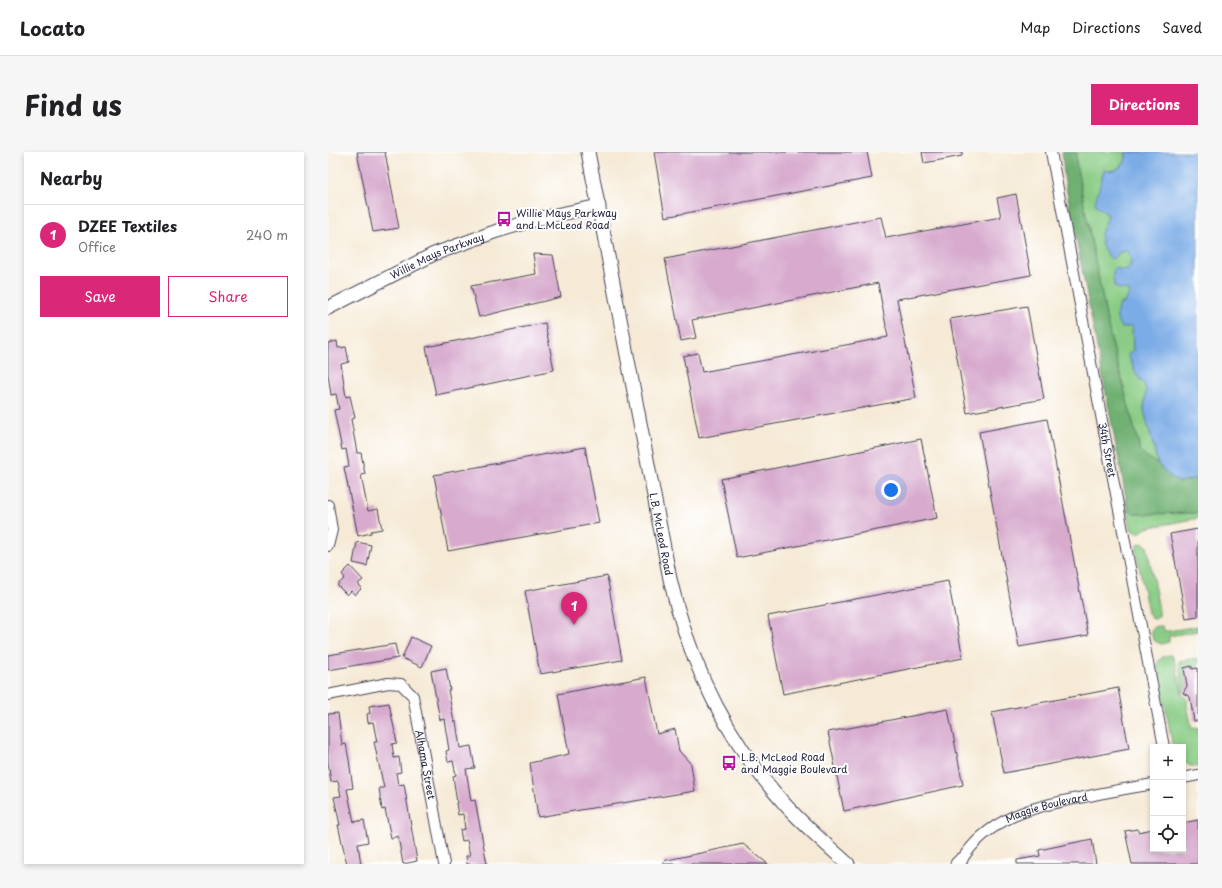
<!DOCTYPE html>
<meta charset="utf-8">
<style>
body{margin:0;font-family:"Playpen Sans",sans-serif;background:#f6f6f6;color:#202124}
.controls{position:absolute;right:12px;bottom:12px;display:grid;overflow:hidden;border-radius:0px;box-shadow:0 2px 6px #0003}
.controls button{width:36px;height:36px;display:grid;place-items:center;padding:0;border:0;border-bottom:1px solid #e0e0e0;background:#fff;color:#202124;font:20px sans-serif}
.you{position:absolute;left:563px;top:338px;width:14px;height:14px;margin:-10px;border:3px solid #fff;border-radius:50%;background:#1a73e8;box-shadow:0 0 0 6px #1a73e833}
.badge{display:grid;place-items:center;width:26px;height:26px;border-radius:50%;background:#db2777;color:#fff;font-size:13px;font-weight:700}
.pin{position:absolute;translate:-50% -33px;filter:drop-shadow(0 1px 2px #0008)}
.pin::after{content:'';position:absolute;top:21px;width:14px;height:12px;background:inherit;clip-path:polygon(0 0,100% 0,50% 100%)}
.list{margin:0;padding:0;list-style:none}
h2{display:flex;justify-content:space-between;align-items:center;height:52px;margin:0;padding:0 16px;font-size:17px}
h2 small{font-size:13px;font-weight:400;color:#757577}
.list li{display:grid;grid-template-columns:26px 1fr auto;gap:12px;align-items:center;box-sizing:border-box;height:60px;padding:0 16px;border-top:1px solid #e0e0e0}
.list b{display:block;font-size:15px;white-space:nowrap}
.list p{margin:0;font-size:13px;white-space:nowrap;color:#757577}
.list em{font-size:13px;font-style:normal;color:#757577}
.actions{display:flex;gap:8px;padding:12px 16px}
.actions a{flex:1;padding:9px 0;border:1px solid #db2777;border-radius:0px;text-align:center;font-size:14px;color:#db2777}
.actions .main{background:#db2777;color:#fff}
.icon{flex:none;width:22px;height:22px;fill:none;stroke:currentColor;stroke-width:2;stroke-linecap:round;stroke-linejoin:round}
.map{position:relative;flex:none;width:870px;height:712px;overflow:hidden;border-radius:0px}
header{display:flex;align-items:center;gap:24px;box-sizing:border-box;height:56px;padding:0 20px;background:#fff;border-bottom:1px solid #e0e0e0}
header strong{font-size:19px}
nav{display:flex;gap:22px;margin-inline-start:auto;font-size:14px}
.intro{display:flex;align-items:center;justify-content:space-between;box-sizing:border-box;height:96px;padding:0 24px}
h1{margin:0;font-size:28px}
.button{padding:10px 18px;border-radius:0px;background:#db2777;color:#fff;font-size:14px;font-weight:700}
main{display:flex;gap:24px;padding:0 24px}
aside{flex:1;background:#fff;border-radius:0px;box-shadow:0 2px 6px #0003}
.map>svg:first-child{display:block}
.green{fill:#8acc85;stroke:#567760}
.forest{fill:#6fb072;stroke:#486956}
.water{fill:#7bace6;stroke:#4e6790}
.building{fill:#d7aace}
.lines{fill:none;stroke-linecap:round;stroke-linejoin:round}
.minor-casing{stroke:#424052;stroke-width:12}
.tertiary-casing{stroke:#424052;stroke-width:15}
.minor{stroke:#fff;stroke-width:10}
.tertiary{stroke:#fff;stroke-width:13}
.labels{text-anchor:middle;stroke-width:4;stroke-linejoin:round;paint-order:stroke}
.poi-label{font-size:10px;fill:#22223b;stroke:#fff;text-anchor:start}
.street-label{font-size:10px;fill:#22223b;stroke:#fff}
</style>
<header>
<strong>Locato</strong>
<nav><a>Map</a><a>Directions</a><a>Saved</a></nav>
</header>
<div class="intro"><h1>Find us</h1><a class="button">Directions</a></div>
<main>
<aside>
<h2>Nearby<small></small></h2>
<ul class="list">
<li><span class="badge">1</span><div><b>DZEE Textiles</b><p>Office</p></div><em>240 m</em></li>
</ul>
<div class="actions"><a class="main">Save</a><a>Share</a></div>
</aside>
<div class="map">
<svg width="870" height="712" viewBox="0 0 870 712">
<rect width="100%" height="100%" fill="#fff"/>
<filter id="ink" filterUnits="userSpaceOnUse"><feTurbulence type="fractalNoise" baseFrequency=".025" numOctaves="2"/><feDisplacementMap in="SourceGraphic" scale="8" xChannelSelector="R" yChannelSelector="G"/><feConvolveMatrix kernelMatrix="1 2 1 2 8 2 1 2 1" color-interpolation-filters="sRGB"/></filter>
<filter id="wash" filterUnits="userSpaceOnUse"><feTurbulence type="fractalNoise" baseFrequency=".012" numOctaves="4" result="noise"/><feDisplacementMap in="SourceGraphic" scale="16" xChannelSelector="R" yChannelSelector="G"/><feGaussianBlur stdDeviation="0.9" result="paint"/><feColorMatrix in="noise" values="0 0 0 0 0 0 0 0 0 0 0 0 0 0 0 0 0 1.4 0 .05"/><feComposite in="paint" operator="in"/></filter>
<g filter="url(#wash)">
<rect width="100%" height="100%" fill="#f6ead6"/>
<g class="green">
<path d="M 748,0 L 798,0 C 800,12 791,18 781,19 L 770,55 L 780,63 L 780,67 L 772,84 L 790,101 L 799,98 C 803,104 804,110 801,117 L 796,119 L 791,118 L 802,141 L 797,150 L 792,152 L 794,176 L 802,173 L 804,176 L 805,199 L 800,203 L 801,205 L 808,222 L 816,232 L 818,238 L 816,258 L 830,312 L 819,305 L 812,298 L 781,179 L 748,11 Z"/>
<polygon points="798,347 800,356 807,362 870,361 870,366 818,376 811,381 807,380 803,377"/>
<polygon points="815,391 819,394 831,458 831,464 827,467 823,466 820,461 808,399 809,393"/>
<polygon points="832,474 834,474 837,479 841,479 870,474 870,479 841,484 841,490 833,492 825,488 823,478 826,475"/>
<path d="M 844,503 L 846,509 L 848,512 L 854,542 L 860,548 L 859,551 L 864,577 L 870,575 L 870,615 L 863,614 L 855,610 L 855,595 L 845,595 L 844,590 L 829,513 C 831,505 838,503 844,503 Z"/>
<polygon points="870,506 870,516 864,517 864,514 856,516 859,534 855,541 851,509"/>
</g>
<polygon class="forest" points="734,0 748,0 748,11 781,179 812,298 819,305 830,312 840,323 851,330 870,326 870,361 807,362 800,356 736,25"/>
<path class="water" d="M 798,0 L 870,0 L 870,326 L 851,330 L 840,323 L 830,312 L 816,258 L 818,238 L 816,232 L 808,222 L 801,205 L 800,203 L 805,198 L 804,174 L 794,176 C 788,170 788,163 790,155 L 797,150 L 802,141 L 800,138 L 791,137 L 786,134 L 785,120 L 787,116 L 796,119 L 801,117 C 804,110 803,104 799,98 L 790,101 C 789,104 786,108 782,106 C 777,100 771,90 773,82 C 775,75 779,70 780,63 L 770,55 L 767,51 L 776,18 C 788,21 800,14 798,0 Z"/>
<g id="blocks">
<g class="building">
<polygon points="29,0 57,0 71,76 45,80"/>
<polygon points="326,0 539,0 544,26 337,65"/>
<polygon points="594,0 634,0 634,4 596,11"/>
<polygon points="688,42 703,123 569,147 588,246 371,286 355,204 370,201 374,220 560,185 550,131 364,168 368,186 353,189 337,107 553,65 558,86 673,65 669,46"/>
<polygon points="205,102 225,103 233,145 151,165 143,134 208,122"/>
<polygon points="699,154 716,247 639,261 622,167"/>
<polygon points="217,171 226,218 108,243 98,195"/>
<polygon points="9,189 10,196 18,195 21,210 13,212 18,245 22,244 27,266 23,267 29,301 33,301 37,322 33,323 40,359 50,357 54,377 43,379 43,381 30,384 16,315 21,314 18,297 14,298 6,258 11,257 8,242 3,243 0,222 0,191"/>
<polygon points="719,267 760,483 691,495 651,280"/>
<polygon points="593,287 609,366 409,406 393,327"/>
<polygon points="257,295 271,371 120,399 106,323"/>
<polygon points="870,377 870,465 858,467 842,382"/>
<polygon points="29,390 43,393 39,414 25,411"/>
<polygon points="22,414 35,428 30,432 34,436 27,443 23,439 19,443 9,433 17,426 14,422"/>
<polygon points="279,424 294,508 212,522 197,439"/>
<polygon points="620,429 635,506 455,542 440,464"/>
<polygon points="83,485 103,494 94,515 74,506"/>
<polygon points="67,492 70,506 0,518 0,503"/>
<polygon points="864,514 864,517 870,516 870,569 866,569 862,545 855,541 859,534 856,516"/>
<polygon points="118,516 122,538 120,538 126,570 128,569 132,596 143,594 147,616 138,617 143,649 147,648 159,712 139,712 138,704 142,704 139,688 134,689 132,678 137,677 135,662 130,663 128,651 129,651 125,624 128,623 125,609 120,610 118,599 121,598 116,567 112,568 103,519"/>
<polygon points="318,525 329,582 347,577 351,599 363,612 367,639 210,665 202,611 241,602 230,542"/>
<polygon points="790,536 801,597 676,621 664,560"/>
<polygon points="61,551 69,591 64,592 66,606 71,605 73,620 68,621 70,633 76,632 89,709 75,712 70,684 63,686 57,657 54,658 51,636 56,636 46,590 49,590 45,570 40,571 39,562 42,561 41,554"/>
<polygon points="620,557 635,633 516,659 500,580"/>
<polygon points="10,561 14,593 18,592 21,608 25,636 19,637 26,670 36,668 40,690 30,692 33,712 19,712 10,673 12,673 6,645 13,644 10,629 3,630 0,611 0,562"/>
<polygon points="870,668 870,712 804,712 797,679 810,677 810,680 825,677 825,697 855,697 855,671"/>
<polygon points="764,687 768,712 689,712 689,708 712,704 711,698"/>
<polygon points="415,692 440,712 335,712 335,709"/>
</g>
</g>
</g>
<g filter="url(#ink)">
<use href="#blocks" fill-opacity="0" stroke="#424052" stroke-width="1"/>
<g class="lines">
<defs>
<g id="minor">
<path id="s1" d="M 723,0 L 836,595"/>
<polyline points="0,353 4,378 0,394"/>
<path id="s2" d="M 0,543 L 60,531 L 73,532 L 85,544 L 116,712"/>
<polyline points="855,626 870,623"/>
<path id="s3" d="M 631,712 C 659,665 706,654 756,645 C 779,640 802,636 825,632"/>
</g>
<g id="tertiary">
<path id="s4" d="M 260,0 L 342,427 C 361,509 398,586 454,649 C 474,672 498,692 520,712"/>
<path id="s5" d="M 0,156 L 106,102 L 169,79 L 213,66 L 271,54"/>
<polyline points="629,712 633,708"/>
</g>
</defs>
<use href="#minor" class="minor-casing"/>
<use href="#tertiary" class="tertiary-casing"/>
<use href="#minor" class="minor"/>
<use href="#tertiary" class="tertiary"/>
</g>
</g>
<defs>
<symbol id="bus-bare" viewBox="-9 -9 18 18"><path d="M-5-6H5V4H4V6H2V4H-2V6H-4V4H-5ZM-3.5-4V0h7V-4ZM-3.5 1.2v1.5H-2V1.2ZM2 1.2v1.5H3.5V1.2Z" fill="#b5179e" stroke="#fff" stroke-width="2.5" paint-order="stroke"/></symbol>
</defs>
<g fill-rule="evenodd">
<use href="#bus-bare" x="165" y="56" width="22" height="22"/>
<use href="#bus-bare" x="390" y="600" width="22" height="22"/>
</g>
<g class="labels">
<g class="poi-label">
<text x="188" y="65">Willie Mays Parkway<tspan x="188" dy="12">and L.McLeod Road</tspan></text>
<text x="413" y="609">L.B. McLeod Road<tspan x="413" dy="12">and Maggie Boulevard</tspan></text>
</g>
<g class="street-label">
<text dy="4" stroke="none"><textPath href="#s5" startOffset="121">Willie Mays Parkway</textPath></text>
<text dy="4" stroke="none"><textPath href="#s1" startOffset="303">34th Street</textPath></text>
<text dy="4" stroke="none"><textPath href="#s4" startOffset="389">L.B. McLeod Road</textPath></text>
<text dy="4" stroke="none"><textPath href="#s2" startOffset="161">Alhama Street</textPath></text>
<text dy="4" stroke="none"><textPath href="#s3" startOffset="108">Maggie Boulevard</textPath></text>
</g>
</g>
</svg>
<div class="controls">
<button>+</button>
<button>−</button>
<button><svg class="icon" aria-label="locate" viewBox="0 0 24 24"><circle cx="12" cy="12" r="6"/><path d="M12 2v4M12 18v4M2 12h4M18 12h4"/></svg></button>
</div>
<div class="you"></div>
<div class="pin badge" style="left:246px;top:473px">1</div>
</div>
</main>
